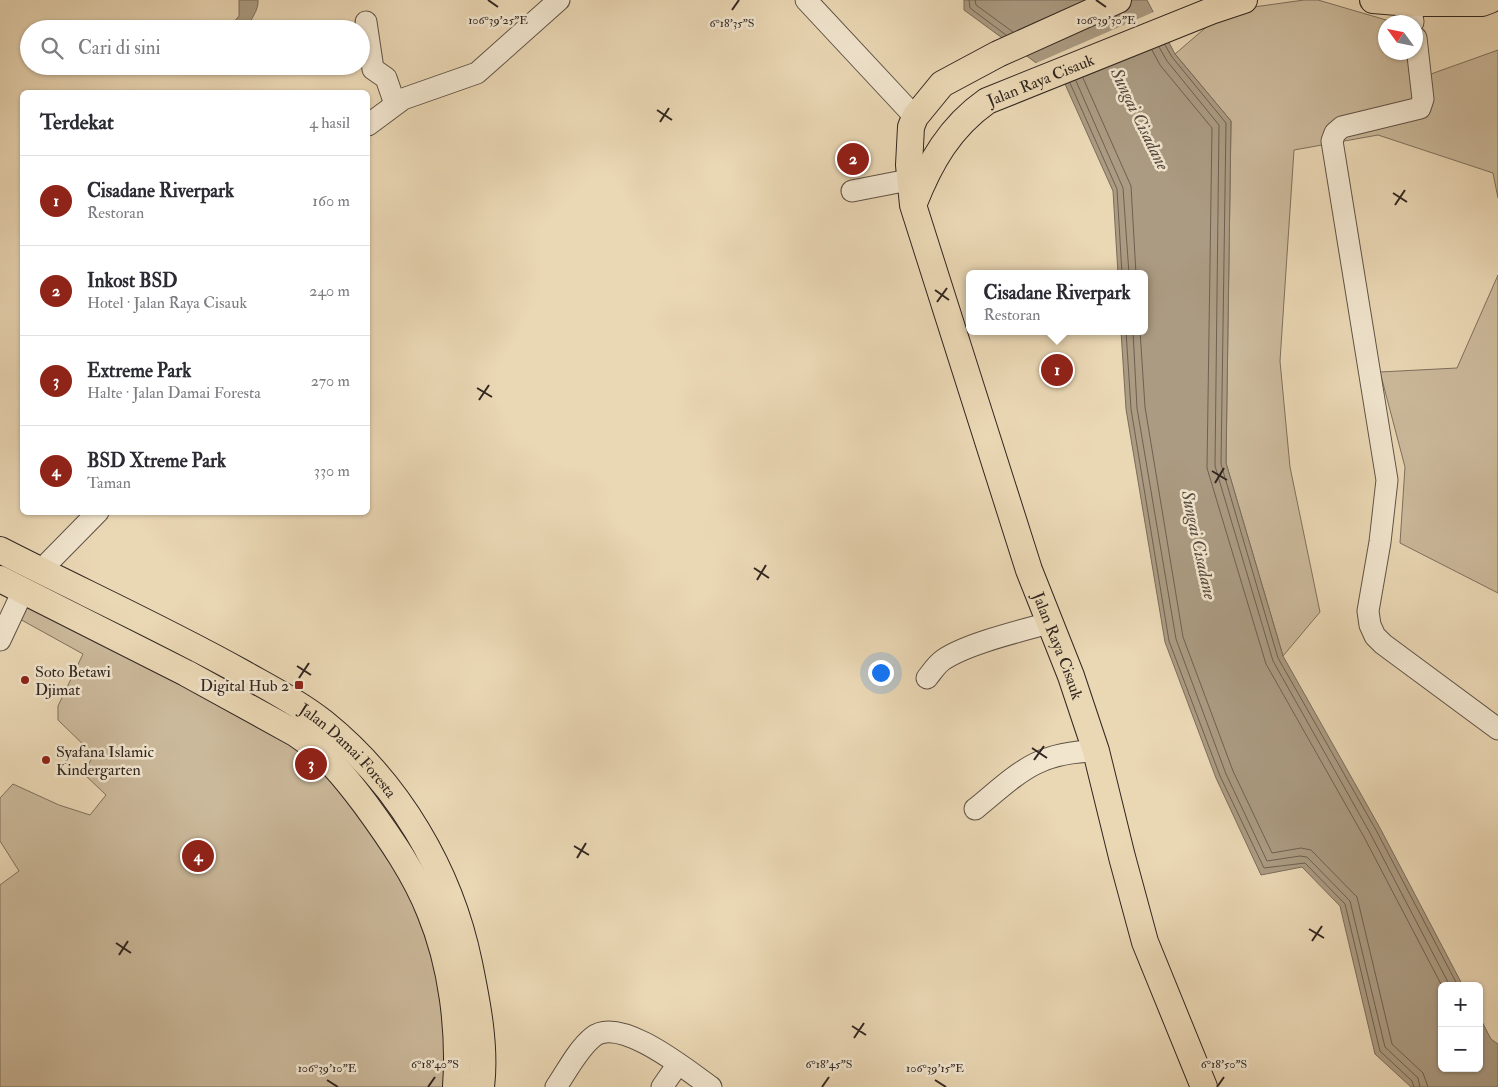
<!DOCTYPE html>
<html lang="id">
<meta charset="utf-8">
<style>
body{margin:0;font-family:"IM FELL Double Pica",serif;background:#f2f2f3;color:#2b2b33}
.controls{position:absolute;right:15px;bottom:15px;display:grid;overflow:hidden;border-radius:8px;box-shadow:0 1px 4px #0004}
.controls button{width:45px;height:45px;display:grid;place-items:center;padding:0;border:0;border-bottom:1px solid #e1e1e2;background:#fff;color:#2b2b33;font:25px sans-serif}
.compass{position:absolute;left:1378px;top:15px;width:45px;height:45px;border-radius:50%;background:#fff;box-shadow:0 1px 4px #0004;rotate:303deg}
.you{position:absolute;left:880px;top:672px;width:18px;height:18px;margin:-12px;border:4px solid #fff;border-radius:50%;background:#1a73e8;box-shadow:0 0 0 8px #1a73e833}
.badge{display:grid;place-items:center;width:32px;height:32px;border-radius:50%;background:#8f2418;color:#fff;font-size:16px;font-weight:700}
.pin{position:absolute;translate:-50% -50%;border:2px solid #fff;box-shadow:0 1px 5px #0006}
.popup{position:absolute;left:966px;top:270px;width:182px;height:65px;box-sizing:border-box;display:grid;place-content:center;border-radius:8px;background:#fff;filter:drop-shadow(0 1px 4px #0005);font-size:16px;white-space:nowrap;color:#7c7c81}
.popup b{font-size:19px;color:#2b2b33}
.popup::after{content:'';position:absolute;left:50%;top:100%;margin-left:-10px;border:10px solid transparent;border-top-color:#fff}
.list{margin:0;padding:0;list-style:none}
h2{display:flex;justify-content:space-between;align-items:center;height:65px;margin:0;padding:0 20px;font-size:21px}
h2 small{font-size:16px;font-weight:400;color:#7c7c81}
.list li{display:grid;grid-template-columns:32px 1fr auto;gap:15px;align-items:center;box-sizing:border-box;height:90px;padding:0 20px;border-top:1px solid #e1e1e2}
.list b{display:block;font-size:19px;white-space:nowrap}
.list p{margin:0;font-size:16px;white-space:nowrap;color:#7c7c81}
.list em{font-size:16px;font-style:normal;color:#7c7c81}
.icon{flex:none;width:28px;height:28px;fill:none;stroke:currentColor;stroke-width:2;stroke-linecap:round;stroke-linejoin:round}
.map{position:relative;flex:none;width:1498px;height:1087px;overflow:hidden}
.search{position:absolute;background:#fff;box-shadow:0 1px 4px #0004;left:20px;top:20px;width:350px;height:55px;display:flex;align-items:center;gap:12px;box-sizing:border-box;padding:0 18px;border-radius:28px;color:#7c7c81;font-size:19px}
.panel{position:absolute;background:#fff;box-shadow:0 1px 4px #0004;left:20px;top:90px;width:350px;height:425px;border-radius:8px}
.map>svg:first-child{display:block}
.green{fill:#cbb99b;stroke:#7e705e}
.water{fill:#ab9b82;stroke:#7a6c5b}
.pier{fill:#ead7b4}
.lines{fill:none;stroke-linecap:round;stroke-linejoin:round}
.shore{stroke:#6e6051;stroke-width:1}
.minor-casing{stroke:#5f5245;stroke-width:23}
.major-casing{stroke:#312620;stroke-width:28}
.minor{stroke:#f1e5ce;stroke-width:21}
.major{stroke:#ead7b4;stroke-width:26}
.ticks{fill:none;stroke:#312620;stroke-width:2}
.poi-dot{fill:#8f2418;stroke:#f1e5ce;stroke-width:2}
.labels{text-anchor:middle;stroke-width:5;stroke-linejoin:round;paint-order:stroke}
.street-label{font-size:16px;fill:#312620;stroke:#f1e5ce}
.poi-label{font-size:16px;fill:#312620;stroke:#f1e5ce;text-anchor:start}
.water-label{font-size:18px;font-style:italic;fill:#56493d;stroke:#f1e5ce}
.ticks-label{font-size:12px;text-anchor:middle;fill:#312620;stroke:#f1e5ce;stroke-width:5;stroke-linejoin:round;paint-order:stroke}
</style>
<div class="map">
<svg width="1498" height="1087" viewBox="0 0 1498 1087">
<rect width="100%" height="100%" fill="#ead7b4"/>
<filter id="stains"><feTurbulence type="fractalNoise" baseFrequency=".004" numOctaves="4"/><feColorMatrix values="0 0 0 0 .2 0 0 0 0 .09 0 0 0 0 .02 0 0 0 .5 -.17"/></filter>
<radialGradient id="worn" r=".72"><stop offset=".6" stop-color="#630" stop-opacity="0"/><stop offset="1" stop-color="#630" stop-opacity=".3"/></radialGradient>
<g class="green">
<polygon points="1304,0 1318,0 1393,22 1386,22 1386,52 1409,53 1417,79 1498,50 1498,198 1493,173 1378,135 1294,150 1280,361 1290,467 1320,612 1283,656 1226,463 1231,121 1175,54 1225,11"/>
<polygon points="1498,275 1498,593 1400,543 1405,467 1380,372 1457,368"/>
<polygon points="29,601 255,715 320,762 364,820 408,890 442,965 447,1087 0,1087 0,885 19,871 0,841 0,798 13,784 59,805 90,815 106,795 83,773 94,755 58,720 58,706 83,654 18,618"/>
</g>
<g class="water">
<path d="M 239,0 L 258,0 C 259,11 250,19 247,29 L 232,28 L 232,24 L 239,16 Z"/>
<polygon points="964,0 1147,0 1175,54 1231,121 1226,463 1283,656 1380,828 1463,986 1442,986 1442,1068 1479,1068 1479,1016 1491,1039 1498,1044 1498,1087 1411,1087 1375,1054 1340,906 1302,867 1261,875 1216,778 1165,642 1126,409 1121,331 1144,331 1144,274 1118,274 1113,191 1065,84 964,10"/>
</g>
<polygon class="pier" points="1156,11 1169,37 1061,84 1034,64"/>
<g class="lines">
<g class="shore">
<polyline points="969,0 970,8 1006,35"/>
<polyline points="975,0 976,5 1013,32"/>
<polyline points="1165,45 1172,57 1226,123 1221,464 1278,658 1376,830 1458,986"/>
<polyline points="1159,47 1167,61 1219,125 1215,466 1273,661 1370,833 1450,986"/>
<polyline points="1152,50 1160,65 1212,128 1207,468 1266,664 1364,837 1442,986"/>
<polyline points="1083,78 1131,186 1136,274"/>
<polyline points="1076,81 1123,188 1129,274"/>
<polyline points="1070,83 1117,189 1122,274"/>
<polyline points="1126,331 1131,409 1169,641 1220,776 1264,868 1305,863 1345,904 1380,1051 1412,1081 1414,1087"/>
<polyline points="1133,331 1137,408 1176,639 1226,774 1267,861 1300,856 1307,857 1350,901 1385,1047 1418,1078 1420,1087"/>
<polyline points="1140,331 1145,407 1183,637 1233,771 1272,853 1301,848 1311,850 1357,897 1392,1044 1423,1073 1428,1087"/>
</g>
<defs>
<g id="minor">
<polyline points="806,0 915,117"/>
<polyline points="1410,0 1413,22"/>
<polyline points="366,22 373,69 386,78 395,104"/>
<polyline points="1416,38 1423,99 1420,108 1342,127 1335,133 1332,141 1387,480 1380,542 1368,611 1370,625 1375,636 1383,644 1498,729"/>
<polyline points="368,125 403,99 477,73 559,0"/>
<polyline points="852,191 924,177"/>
<polyline points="40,571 98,512"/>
<polyline points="0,640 23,591"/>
<path d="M 927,678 C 932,672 936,665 943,660 C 966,644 1020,631 1049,623"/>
<path d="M 975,809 C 1019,773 1036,752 1096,751"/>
<path d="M 556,1087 C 567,1071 578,1049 593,1037 C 620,1015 688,1071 711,1087"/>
<polyline points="662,1087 678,1064"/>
</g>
<g id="major">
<path id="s1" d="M 1118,0 L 998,54 L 942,84 L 915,117 L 911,127 L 909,165 L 913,205 L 1029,570 L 1071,676 L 1096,751 L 1122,857 L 1145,942 L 1204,1087"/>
<polyline points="1373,0 1410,3 1482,3 1490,0"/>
<path id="s2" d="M 914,203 C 930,162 950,127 987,101 L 1211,11 L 1244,0"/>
<path id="s3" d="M 0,550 C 80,591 162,628 241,672 C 269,688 299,703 324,723 C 398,783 450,870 469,963 C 477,1002 486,1047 481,1087"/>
<path d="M 0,579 L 186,673 L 295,733 C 325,752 345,777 366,805 C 390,838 415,874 430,912 C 452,965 460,1030 456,1087"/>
</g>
</defs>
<use href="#minor" class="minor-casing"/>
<use href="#major" class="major-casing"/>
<use href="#minor" class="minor"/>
<use href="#major" class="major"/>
</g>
<path class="ticks" d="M 488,0 L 498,7M 1096,0 L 1106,7M 732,10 L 739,0M 657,110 L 672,120M 660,122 L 669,108M 1393,193 L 1407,202M 1395,205 L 1405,190M 935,290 L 949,300M 937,302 L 947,288M 477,388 L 492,397M 479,400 L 489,385M 1212,471 L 1227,480M 1215,483 L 1224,468M 754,568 L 769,578M 757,580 L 766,565M 297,666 L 311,675M 299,678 L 309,663M 1032,748 L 1047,758M 1034,760 L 1044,746M 574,846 L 589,855M 577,858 L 586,843M 1309,929 L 1324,938M 1312,941 L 1322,926M 116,943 L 131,953M 119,955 L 128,941M 852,1026 L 866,1035M 854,1038 L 864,1023M 327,1080 L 338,1087M 935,1080 L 946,1087M 428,1087 L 435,1077M 822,1087 L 829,1077M 1217,1087 L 1224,1077"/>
<g class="poi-dot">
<circle cx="25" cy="680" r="5"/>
<rect x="294" y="680" width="10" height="10" rx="2.5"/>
<circle cx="46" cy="760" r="5"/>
</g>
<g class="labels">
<g class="street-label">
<text dy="6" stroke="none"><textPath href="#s2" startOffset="185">Jalan Raya Cisauk</textPath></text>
<text dy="6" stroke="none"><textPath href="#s1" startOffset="791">Jalan Raya Cisauk</textPath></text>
<text dy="6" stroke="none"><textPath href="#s3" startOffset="404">Jalan Damai Foresta</textPath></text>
</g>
<g class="poi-label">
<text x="35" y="677">Soto Betawi<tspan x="35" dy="18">Djimat</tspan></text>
<text x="289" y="691" text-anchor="end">Digital Hub 2</text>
<text x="56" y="757">Syafana Islamic<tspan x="56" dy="18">Kindergarten</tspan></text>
</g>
<g class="water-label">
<text transform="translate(1140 119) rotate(64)" y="6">Sungai Cisadane</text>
<text transform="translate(1199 545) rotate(78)" y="6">Sungai Cisadane</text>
</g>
</g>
<g class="ticks-label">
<text x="498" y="24">106°39'25"E</text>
<text x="1106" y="24">106°39'30"E</text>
<text x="732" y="27">6°18'35"S</text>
<text x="435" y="1068">6°18'40"S</text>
<text x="829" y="1068">6°18'45"S</text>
<text x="1224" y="1068">6°18'50"S</text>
<text x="327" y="1072">106°39'10"E</text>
<text x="935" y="1072">106°39'15"E</text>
</g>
<rect width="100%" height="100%" filter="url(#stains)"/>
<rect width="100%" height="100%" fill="url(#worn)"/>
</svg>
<div class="controls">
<button>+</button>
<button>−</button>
</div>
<svg class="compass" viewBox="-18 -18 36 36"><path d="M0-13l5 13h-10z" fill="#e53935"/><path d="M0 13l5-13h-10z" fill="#7c7c81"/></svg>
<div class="you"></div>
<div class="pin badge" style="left:1057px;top:370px">1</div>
<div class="popup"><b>Cisadane Riverpark</b>Restoran</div>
<div class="pin badge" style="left:853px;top:159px">2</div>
<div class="pin badge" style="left:311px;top:764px">3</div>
<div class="pin badge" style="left:198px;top:856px">4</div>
<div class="search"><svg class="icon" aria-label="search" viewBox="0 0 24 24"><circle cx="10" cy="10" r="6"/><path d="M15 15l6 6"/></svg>Cari di sini</div>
<section class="panel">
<h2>Terdekat<small>4 hasil</small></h2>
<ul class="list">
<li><span class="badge">1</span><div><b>Cisadane Riverpark</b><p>Restoran</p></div><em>160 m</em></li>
<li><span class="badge">2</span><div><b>Inkost BSD</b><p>Hotel · Jalan Raya Cisauk</p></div><em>240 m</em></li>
<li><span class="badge">3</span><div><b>Extreme Park</b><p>Halte · Jalan Damai Foresta</p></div><em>270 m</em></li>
<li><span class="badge">4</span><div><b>BSD Xtreme Park</b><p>Taman</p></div><em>330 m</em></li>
</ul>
</section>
</div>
